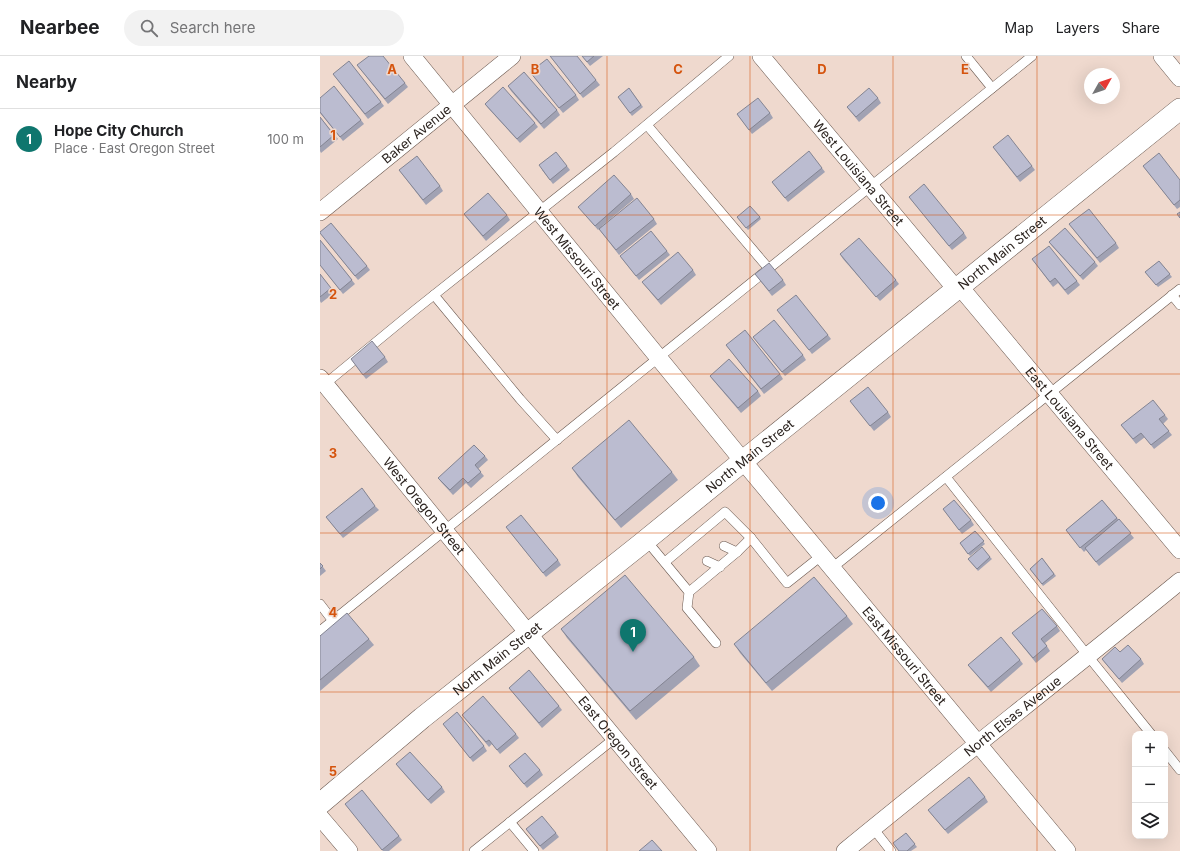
<!DOCTYPE html>
<meta charset="utf-8">
<style>
body{margin:0;font-family:Inter,sans-serif;background:#f2f2f2;color:#202124}
.controls{position:absolute;right:12px;bottom:12px;display:grid;overflow:hidden;border-radius:8px;box-shadow:0 4px 16px #0002}
.controls button{width:36px;height:36px;display:grid;place-items:center;padding:0;border:0;border-bottom:1px solid #e0e0e0;background:#fff;color:#202124;font:20px sans-serif}
.compass{position:absolute;left:764px;top:12px;width:36px;height:36px;border-radius:50%;background:#fff;box-shadow:0 4px 16px #0002;rotate:50deg}
.you{position:absolute;left:558px;top:447px;width:14px;height:14px;margin:-10px;border:3px solid #fff;border-radius:50%;background:#1a73e8;box-shadow:0 0 0 6px #1a73e833}
.badge{display:grid;place-items:center;width:26px;height:26px;border-radius:50%;background:#0f766e;color:#fff;font-size:13px;font-weight:700}
.pin{position:absolute;translate:-50% -33px;filter:drop-shadow(0 1px 2px #0008)}
.pin::after{content:'';position:absolute;top:21px;width:14px;height:12px;background:inherit;clip-path:polygon(0 0,100% 0,50% 100%)}
.list{margin:0;padding:0;list-style:none}
h2{display:flex;justify-content:space-between;align-items:center;height:52px;margin:0;padding:0 16px;font-size:17px}
h2 small{font-size:13px;font-weight:400;color:#757577}
.list li{display:grid;grid-template-columns:26px 1fr auto;gap:12px;align-items:center;box-sizing:border-box;height:60px;padding:0 16px;border-top:1px solid #e0e0e0}
.list b{display:block;font-size:15px;white-space:nowrap}
.list p{margin:0;font-size:13px;white-space:nowrap;color:#757577}
.list em{font-size:13px;font-style:normal;color:#757577}
.icon{flex:none;width:22px;height:22px;fill:none;stroke:currentColor;stroke-width:2;stroke-linecap:round;stroke-linejoin:round}
.map{position:relative;flex:none;width:860px;height:795px;overflow:hidden}
header{display:flex;align-items:center;gap:24px;box-sizing:border-box;height:56px;padding:0 20px;background:#fff;border-bottom:1px solid #e0e0e0}
header strong{font-size:19px}
nav{display:flex;gap:22px;margin-inline-start:auto;font-size:14px}
.search{width:280px;height:36px;background:#f2f2f2;display:flex;align-items:center;gap:10px;box-sizing:border-box;padding:0 14px;border-radius:22px;color:#757577;font-size:15px}
main{display:flex}
aside{flex:1;background:#fff}
.map>svg:first-child{display:block}
.lines{fill:none;stroke-linecap:round;stroke-linejoin:round}
.service-casing{stroke:#6a584f;stroke-width:10}
.minor-casing{stroke:#6a584f;stroke-width:18}
.tertiary-casing{stroke:#6a584f;stroke-width:22}
.service{stroke:#fff;stroke-width:9}
.minor{stroke:#fff;stroke-width:17}
.tertiary{stroke:#fff;stroke-width:21}
.wall{fill:#a1a2b3}
.building{fill:#bbbcd0;stroke:#838492}
.grid{fill:none;stroke:#d5540e;stroke-width:1;stroke-opacity:0.55}
.labels{text-anchor:middle;stroke-width:3;stroke-linejoin:round;paint-order:stroke}
.street-label{font-size:13px;fill:#2a221e;stroke:#efd9ce}
.grid-label{font-size:13px;text-anchor:middle;font-weight:bold;fill:#d5540e;stroke:#efd9ce;stroke-width:3;stroke-linejoin:round;paint-order:stroke}
</style>
<header>
<strong>Nearbee</strong>
<div class="search"><svg class="icon" aria-label="search" viewBox="0 0 24 24"><circle cx="10" cy="10" r="6"/><path d="M15 15l6 6"/></svg>Search here</div>
<nav><a>Map</a><a>Layers</a><a>Share</a></nav>
</header>
<main>
<aside>
<h2>Nearby<small></small></h2>
<ul class="list">
<li><span class="badge">1</span><div><b>Hope City Church</b><p>Place · East Oregon Street</p></div><em>100 m</em></li>
</ul>
</aside>
<div class="map">
<svg width="860" height="795" viewBox="0 0 860 795">
<rect width="100%" height="100%" fill="#efd9ce"/>
<g class="lines">
<defs>
<g id="service">
<polyline points="646,0 672,32"/>
<polyline points="327,69 449,213"/>
<polyline points="114,239 200,343 237,384"/>
<polyline points="852,239 860,249"/>
<polyline points="5,328 95,254 294,96 409,0"/>
<polyline points="626,421 768,600 831,678"/>
<polyline points="326,484 369,536 367,552 396,587"/>
<polyline points="404,490 417,496"/>
<polyline points="387,505 400,511"/>
<polyline points="345,506 405,456 431,482 467,527 501,500"/>
<polyline points="512,512 860,233"/>
<polyline points="369,536 417,496 431,482"/>
<polyline points="0,548 13,565"/>
<polyline points="0,575 712,0"/>
<polyline points="845,695 860,714"/>
<polyline points="190,766 214,795"/>
<polyline points="553,772 571,795"/>
<polyline points="154,795 295,682"/>
</g>
<g id="minor">
<path id="s1" d="M 92,0 L 423,405 L 747,795"/>
<path id="s2" d="M 441,0 L 636,233"/>
<polyline points="842,0 860,22"/>
<path id="s3" d="M 0,156 L 192,0"/>
<path id="s4" d="M 640,231 L 860,494"/>
<path id="s5" d="M 0,322 L 221,593 L 388,795"/>
<polyline points="0,761 29,795"/>
<path id="s6" d="M 525,795 C 636,704 749,616 860,525"/>
</g>
<g id="tertiary">
<path id="s7" d="M 0,748 L 102,662 L 321,488 L 423,405 L 860,53"/>
</g>
</defs>
<use href="#service" class="service-casing"/>
<use href="#minor" class="minor-casing"/>
<use href="#tertiary" class="tertiary-casing"/>
<use href="#service" class="service"/>
<use href="#minor" class="minor"/>
<use href="#tertiary" class="tertiary"/>
</g>
<g class="wall">
<polygon points="230,0 276,24 280,29 263,42"/>
<polygon points="262,0 283,0 270,10"/>
<polygon points="37,9 85,27 88,31 68,48"/>
<polygon points="210,16 256,39 259,44 243,57"/>
<polygon points="13,18 61,46 64,50 48,63"/>
<polygon points="188,30 237,54 240,59 224,73 191,35"/>
<polygon points="309,32 323,51 312,60 298,41"/>
<polygon points="0,42 41,64 44,68 23,85 0,57"/>
<polygon points="558,42 561,47 539,66 527,51"/>
<polygon points="165,48 215,67 218,71 200,87 168,52"/>
<polygon points="450,57 453,62 432,78 417,58"/>
<polygon points="0,61 18,83 1,97 0,95"/>
<polygon points="673,91 712,110 715,114 700,126"/>
<polygon points="247,110 250,114 233,128 222,114"/>
<polygon points="823,110 860,124 860,151 857,153"/>
<polygon points="502,112 505,116 468,146 452,126"/>
<polygon points="79,114 120,130 123,135 106,149"/>
<polygon points="311,138 314,143 282,170 334,163 337,168 299,199 279,173 278,174 262,155 258,151"/>
<polygon points="589,141 644,177 647,182 632,194"/>
<polygon points="144,158 187,159 190,164 166,185 147,162"/>
<polygon points="417,161 440,161 441,163 428,174"/>
<polygon points="749,168 796,187 799,192 780,207"/>
<polygon points="0,177 47,210 50,214 38,224"/>
<polygon points="0,184 35,228 23,238 0,209"/>
<polygon points="729,186 775,206 778,210 763,224 732,190"/>
<polygon points="347,195 350,199 319,224 300,200"/>
<polygon points="520,198 576,224 579,228 560,245 523,203"/>
<polygon points="712,203 757,225 760,229 748,239 738,227 733,231"/>
<polygon points="839,205 852,221 838,231 825,216"/>
<polygon points="373,214 376,219 341,249 322,226"/>
<polygon points="0,218 14,237 1,247 0,245"/>
<polygon points="435,218 463,224 466,229 452,240"/>
<polygon points="457,254 508,279 511,283 492,298"/>
<polygon points="433,281 483,299 486,304 465,320"/>
<polygon points="406,289 460,318 463,323 444,338"/>
<polygon points="65,301 68,306 46,323 31,303"/>
<polygon points="390,320 438,335 441,340 421,357 393,324"/>
<polygon points="530,345 568,356 571,361 554,375"/>
<polygon points="845,359 848,363 843,368 852,379 834,393 825,381 816,388 801,369"/>
<polygon points="165,400 168,404 158,413 164,420 151,432 146,427 133,439 121,426 118,422"/>
<polygon points="252,412 352,416 358,424 301,472 258,421"/>
<polygon points="782,444 814,482 779,510 766,494 764,496 746,474"/>
<polygon points="55,450 59,454 23,482 6,461"/>
<polygon points="623,453 651,464 654,469 642,478"/>
<polygon points="186,471 238,504 241,509 226,521"/>
<polygon points="655,475 665,488 650,500 640,487"/>
<polygon points="670,501 672,503 658,515 648,503"/>
<polygon points="722,502 736,520 723,530 710,513"/>
<polygon points="0,507 6,515 0,520"/>
<polygon points="527,560 533,568 452,635 420,597 414,588"/>
<polygon points="737,570 740,575 725,587 730,595 716,607 692,577"/>
<polygon points="241,573 374,601 380,610 316,664 247,582"/>
<polygon points="0,580 49,583 54,589 0,635"/>
<polygon points="782,603 821,603 824,608 802,627 785,607"/>
<polygon points="700,604 703,608 671,636 652,614 648,609"/>
<polygon points="189,632 239,650 242,654 222,672"/>
<polygon points="142,659 196,678 199,682 180,698 172,688 169,691"/>
<polygon points="123,668 164,690 167,695 153,706"/>
<polygon points="76,708 122,731 125,736 111,748 79,712"/>
<polygon points="189,710 220,714 223,719 207,732"/>
<polygon points="665,741 668,746 628,778 608,754"/>
<polygon points="25,748 79,780 82,784 69,795 63,795"/>
<polygon points="206,773 236,777 239,781 223,794"/>
<polygon points="586,777 597,791 591,795 579,795"/>
</g>
<g class="building">
<polygon points="49,0 63,0 85,27 65,43 37,9"/>
<polygon points="230,0 257,0 276,24 260,38"/>
<polygon points="262,0 274,0 267,6"/>
<polygon points="227,3 256,39 239,52 210,16"/>
<polygon points="29,5 61,46 45,58 13,18"/>
<polygon points="204,16 237,54 221,68 188,30"/>
<polygon points="14,30 41,64 20,81 0,56 0,42"/>
<polygon points="183,31 215,67 197,83 165,48"/>
<polygon points="309,32 321,49 310,57 298,41"/>
<polygon points="549,32 558,42 536,61 527,51"/>
<polygon points="438,42 450,57 429,74 417,58"/>
<polygon points="0,61 14,79 0,91"/>
<polygon points="688,79 712,110 697,121 673,91"/>
<polygon points="489,95 502,112 465,142 452,126"/>
<polygon points="236,96 247,110 230,124 219,109"/>
<polygon points="839,97 860,124 860,144 854,149 823,110"/>
<polygon points="97,100 120,130 103,144 79,114"/>
<polygon points="294,119 311,138 275,170 258,151"/>
<polygon points="604,128 644,177 629,190 589,141"/>
<polygon points="168,137 187,159 163,180 144,158"/>
<polygon points="317,142 334,163 296,194 279,173"/>
<polygon points="430,150 440,161 426,172 417,161"/>
<polygon points="769,153 796,187 777,202 749,168"/>
<polygon points="860,156 860,162 857,158"/>
<polygon points="11,167 47,210 35,220 0,177 0,176"/>
<polygon points="745,172 775,206 760,220 729,186"/>
<polygon points="331,175 347,195 316,220 300,200"/>
<polygon points="539,182 576,224 556,241 520,198"/>
<polygon points="0,184 32,224 20,234 0,209"/>
<polygon points="729,190 757,225 745,234 735,222 730,226 712,203"/>
<polygon points="358,196 373,214 338,244 322,226"/>
<polygon points="839,205 850,218 836,229 825,216"/>
<polygon points="449,207 463,224 449,235 435,218"/>
<polygon points="0,218 11,232 0,241"/>
<polygon points="476,239 508,279 489,294 457,254"/>
<polygon points="454,264 483,299 462,316 433,281"/>
<polygon points="425,274 460,318 441,333 406,289"/>
<polygon points="52,285 65,301 43,319 31,303"/>
<polygon points="409,303 438,335 418,352 390,320"/>
<polygon points="548,331 568,356 550,370 530,345"/>
<polygon points="833,344 845,359 839,363 849,375 831,389 821,377 813,383 801,369"/>
<polygon points="309,364 352,416 295,464 252,412"/>
<polygon points="154,389 165,400 155,409 161,416 148,427 143,422 130,434 118,422"/>
<polygon points="42,432 55,450 20,478 6,461"/>
<polygon points="634,444 651,464 639,474 623,453"/>
<polygon points="782,444 797,462 760,492 746,474"/>
<polygon points="201,459 238,504 223,517 186,471"/>
<polygon points="799,463 811,477 776,506 765,492"/>
<polygon points="655,475 664,485 648,498 640,487"/>
<polygon points="662,491 670,501 657,513 648,503"/>
<polygon points="722,502 734,518 722,528 710,513"/>
<polygon points="0,507 3,510 0,513"/>
<polygon points="305,519 374,601 310,655 241,573"/>
<polygon points="494,521 527,560 446,627 414,588"/>
<polygon points="722,553 737,570 721,583 727,590 713,602 692,577"/>
<polygon points="27,557 49,583 0,624 0,580"/>
<polygon points="681,581 700,604 668,631 648,609"/>
<polygon points="808,589 821,603 799,623 782,603 795,591 800,596"/>
<polygon points="209,614 239,650 219,667 189,632"/>
<polygon points="163,640 196,678 177,694 169,684 166,686 142,659"/>
<polygon points="137,656 164,690 150,702 123,668"/>
<polygon points="90,696 122,731 108,744 76,708"/>
<polygon points="205,697 220,714 204,728 189,710"/>
<polygon points="649,721 665,741 625,774 608,754"/>
<polygon points="42,734 79,780 62,794 25,748"/>
<polygon points="222,760 236,777 220,790 206,773"/>
<polygon points="586,777 595,788 587,795 579,795 573,787"/>
<polygon points="332,784 342,795 319,795"/>
</g>
<path class="grid" d="M 143,0 L 143,795M 287,0 L 287,795M 430,0 L 430,795M 573,0 L 573,795M 717,0 L 717,795M 0,159 L 860,159M 0,318 L 860,318M 0,477 L 860,477M 0,636 L 860,636"/>
<g class="labels">
<g class="street-label">
<text dy="5" stroke="none"><textPath href="#s3" startOffset="124">Baker Avenue</textPath></text>
<text dy="5" stroke="none"><textPath href="#s2" startOffset="152">West Louisiana Street</textPath></text>
<text dy="5" stroke="none"><textPath href="#s7" startOffset="877">North Main Street</textPath></text>
<text dy="5" stroke="none"><textPath href="#s1" startOffset="261">West Missouri Street</textPath></text>
<text dy="5" stroke="none"><textPath href="#s4" startOffset="171">East Louisiana Street</textPath></text>
<text dy="5" stroke="none"><textPath href="#s7" startOffset="553">North Main Street</textPath></text>
<text dy="5" stroke="none"><textPath href="#s5" startOffset="165">West Oregon Street</textPath></text>
<text dy="5" stroke="none"><textPath href="#s1" startOffset="776">East Missouri Street</textPath></text>
<text dy="5" stroke="none"><textPath href="#s7" startOffset="229">North Main Street</textPath></text>
<text dy="5" stroke="none"><textPath href="#s6" startOffset="215">North Elsas Avenue</textPath></text>
<text dy="5" stroke="none"><textPath href="#s5" startOffset="471">East Oregon Street</textPath></text>
</g>
</g>
<g class="grid-label">
<text x="72" y="18">A</text>
<text x="215" y="18">B</text>
<text x="358" y="18">C</text>
<text x="502" y="18">D</text>
<text x="645" y="18">E</text>
<text x="13" y="84">1</text>
<text x="13" y="243">2</text>
<text x="13" y="402">3</text>
<text x="13" y="561">4</text>
<text x="13" y="720">5</text>
</g>
</svg>
<div class="controls">
<button>+</button>
<button>−</button>
<button><svg class="icon" aria-label="layers" viewBox="0 0 24 24"><path d="M12 4l9 5-9 5-9-5zM3 14l9 5 9-5"/></svg></button>
</div>
<svg class="compass" viewBox="-18 -18 36 36"><path d="M0-13l5 13h-10z" fill="#e53935"/><path d="M0 13l5-13h-10z" fill="#757577"/></svg>
<div class="you"></div>
<div class="pin badge" style="left:313px;top:596px">1</div>
</div>
</main>
